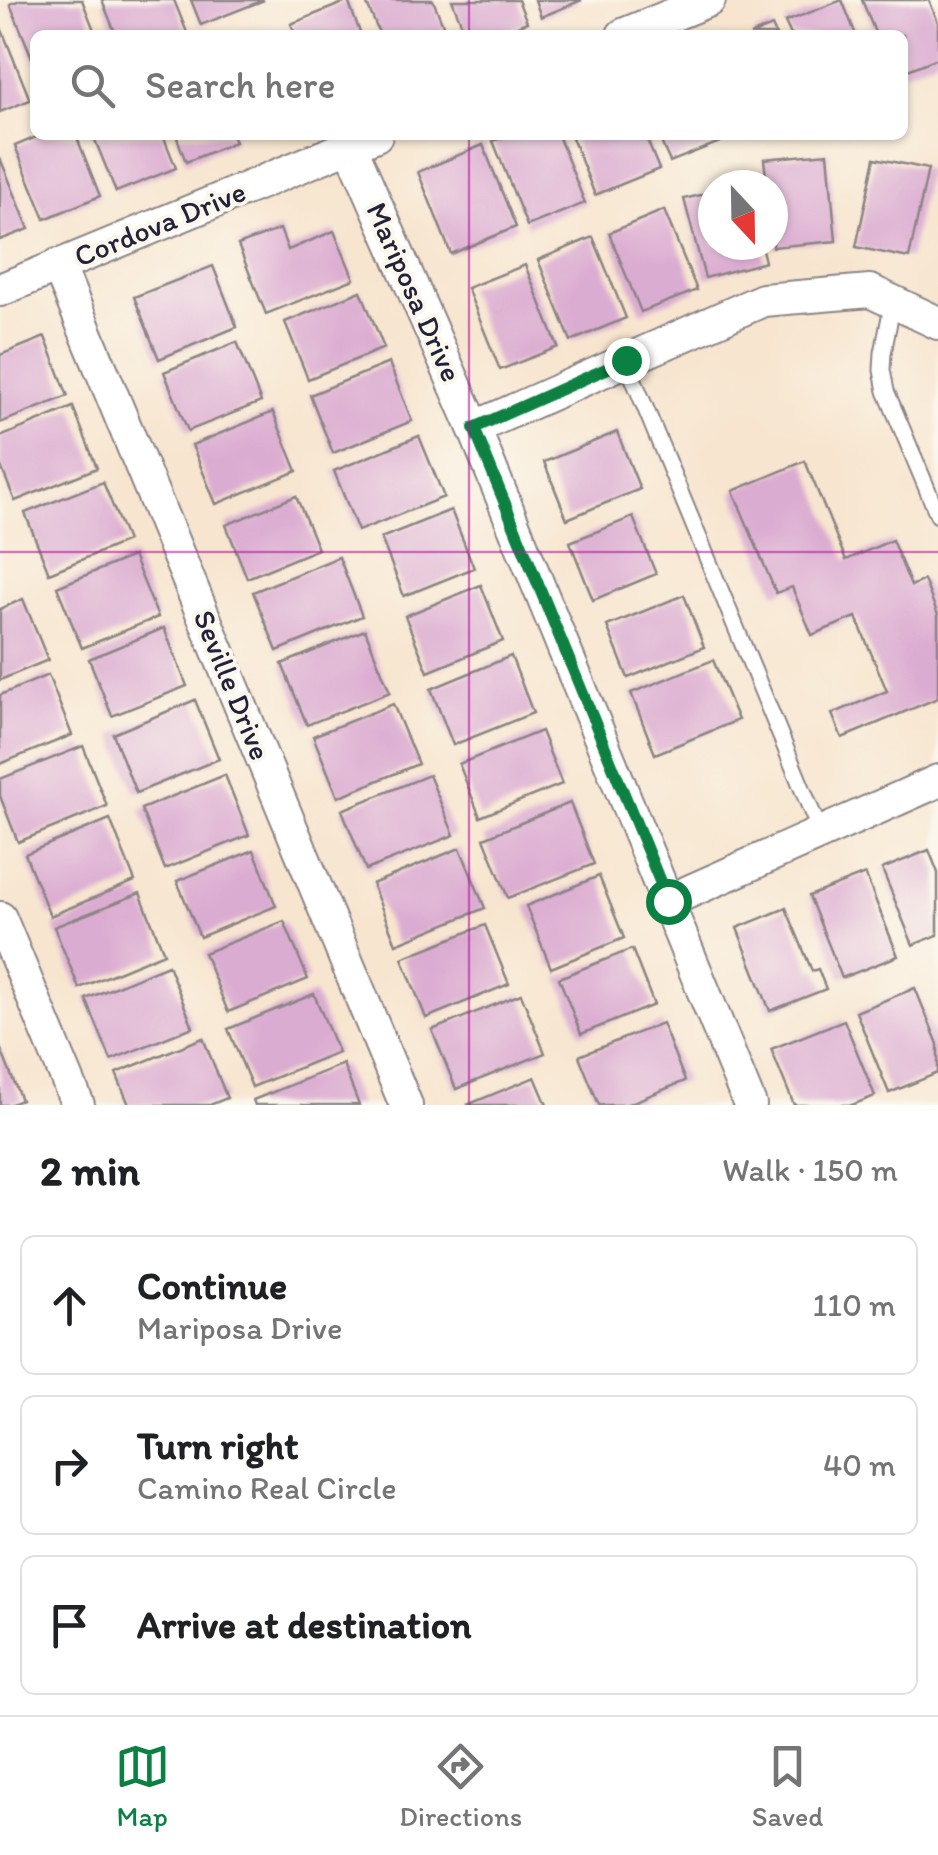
<!DOCTYPE html>
<meta charset="utf-8">
<style>
body{margin:0;font-family:Itim,sans-serif;background:#f6f6f6;color:#202124}
.compass{position:absolute;left:698px;top:170px;width:90px;height:90px;border-radius:50%;background:#fff;box-shadow:0 2px 8px #0004;rotate:158deg}
.stop{position:absolute;width:30px;height:30px;margin:-22px;border:8px solid #0b8043;border-radius:50%;background:#fff}
.stop.end{background:#0b8043;border-color:#fff;box-shadow:0 2px 10px #0008}
.list{margin:0;padding:0;list-style:none}
h2{display:flex;justify-content:space-between;align-items:center;height:130px;margin:0;padding:0 40px;font-size:42px}
h2 small{font-size:32px;font-weight:400;color:#757577}
.list li{display:grid;grid-template-columns:65px 1fr auto;gap:30px;align-items:center;box-sizing:border-box;height:140px;margin:0 20px 20px;padding:0 20px;border:2px solid #e0e0e0;border-radius:15px}
.list b{display:block;font-size:38px;white-space:nowrap}
.list p{margin:0;font-size:32px;white-space:nowrap;color:#757577}
.list em{font-size:32px;font-style:normal;color:#757577}
.icon{flex:none;width:55px;height:55px;fill:none;stroke:currentColor;stroke-width:2;stroke-linecap:round;stroke-linejoin:round}
.map{position:relative;flex:none;width:938px;height:1105px;overflow:hidden}
.search{position:absolute;background:#fff;box-shadow:0 2px 8px #0004;left:30px;right:30px;top:30px;height:110px;display:flex;align-items:center;gap:25px;box-sizing:border-box;padding:0 35px;border-radius:15px;color:#757577;font-size:38px}
.sheet{height:610px;background:#fff}
nav{display:flex;justify-content:space-around;align-items:center;box-sizing:border-box;height:140px;border-top:2px solid #e0e0e0;background:#fff;font-size:28px;color:#757577}
nav a{display:grid;justify-items:center;gap:5px}
nav .on{color:#0b8043}
.map>svg:first-child{display:block}
.building{fill:#dbacd1}
.lines{fill:none;stroke-linecap:round;stroke-linejoin:round}
.service-casing{stroke:#8c8485;stroke-width:19}
.minor-casing{stroke:#8c8485;stroke-width:36}
.service{stroke:#fff;stroke-width:15}
.minor{stroke:#fff;stroke-width:32}
.route{stroke:#0b8043;stroke-width:12}
.grid{fill:none;stroke:#b5179e;stroke-width:2.5;stroke-opacity:0.55}
.labels{text-anchor:middle;stroke-width:8;stroke-linejoin:round;paint-order:stroke}
.street-label{font-size:30px;fill:#22223b;stroke:#fbf7ec}
</style>
<div class="map">
<svg width="938" height="1105" viewBox="0 0 938 1105">
<rect width="100%" height="100%" fill="#fbf7ec"/>
<filter id="ink" filterUnits="userSpaceOnUse"><feTurbulence type="fractalNoise" baseFrequency=".01" numOctaves="2"/><feDisplacementMap in="SourceGraphic" scale="20" xChannelSelector="R" yChannelSelector="G"/><feConvolveMatrix kernelMatrix="1 2 1 2 8 2 1 2 1" color-interpolation-filters="sRGB"/></filter>
<filter id="wash" filterUnits="userSpaceOnUse"><feTurbulence type="fractalNoise" baseFrequency=".0048" numOctaves="4" result="noise"/><feDisplacementMap in="SourceGraphic" scale="40" xChannelSelector="R" yChannelSelector="G"/><feGaussianBlur stdDeviation="2.25" result="paint"/><feColorMatrix in="noise" values="0 0 0 0 0 0 0 0 0 0 0 0 0 0 0 0 0 1.4 0 .05"/><feComposite in="paint" operator="in"/></filter>
<g filter="url(#wash)">
<rect width="100%" height="100%" fill="#f7e5cf"/>
<g id="blocks">
<g class="building">
<polygon points="20,0 82,0 96,35 35,35 35,65 10,4"/>
<polygon points="102,0 174,0 188,35 116,35"/>
<polygon points="191,0 264,0 201,25"/>
<polygon points="371,0 433,0 447,35 380,35 366,2"/>
<polygon points="452,0 518,0 527,22 496,35 466,35"/>
<polygon points="535,0 582,0 541,17"/>
<polygon points="842,0 856,35 791,35 785,22"/>
<polygon points="862,0 929,0 938,22 938,58 903,72 903,35 876,35"/>
<polygon points="348,1 361,35 296,35 291,24"/>
<polygon points="0,25 30,100 0,112"/>
<polygon points="772,26 776,35 750,35"/>
<polygon points="41,135 76,135 100,196 45,219 15,146"/>
<polygon points="93,135 163,135 176,168 116,192"/>
<polygon points="176,135 232,135 235,142 186,162"/>
<polygon points="509,135 558,135 585,203 527,226 493,141"/>
<polygon points="571,135 645,135 659,169 595,195"/>
<polygon points="658,135 728,135 730,138 670,162"/>
<polygon points="483,145 516,227 451,254 418,172"/>
<polygon points="828,153 836,241 773,247 773,185 767,185 764,159"/>
<polygon points="0,158 29,229 0,240"/>
<polygon points="875,158 928,169 909,258 856,247"/>
<polygon points="713,192 713,245 761,245 765,262 705,278 684,199"/>
<polygon points="664,210 697,290 641,312 609,233"/>
<polygon points="280,229 288,250 334,231 354,279 266,314 238,245"/>
<polygon points="593,237 626,318 571,341 538,260"/>
<polygon points="525,265 558,347 500,370 467,288"/>
<polygon points="213,266 237,327 159,359 134,297"/>
<polygon points="361,291 384,348 308,379 285,322"/>
<polygon points="45,337 68,396 0,423 0,355"/>
<polygon points="237,342 261,402 188,431 164,372"/>
<polygon points="389,363 412,421 333,453 310,395"/>
<polygon points="73,407 97,468 15,501 0,464 0,437"/>
<polygon points="273,412 297,471 216,504 192,445"/>
<polygon points="617,432 640,489 567,519 544,462"/>
<polygon points="419,436 444,497 358,531 334,471"/>
<polygon points="805,461 846,560 892,540 911,586 924,580 938,615 938,698 842,738 832,714 887,691 856,617 812,635 792,587 776,593 733,491"/>
<polygon points="103,482 127,541 49,573 25,513"/>
<polygon points="296,496 318,549 247,578 226,525"/>
<polygon points="451,510 474,568 404,596 381,538"/>
<polygon points="633,517 656,574 593,600 570,542"/>
<polygon points="133,556 158,617 82,648 57,587"/>
<polygon points="339,557 362,616 277,651 253,592"/>
<polygon points="481,585 503,641 428,672 405,616"/>
<polygon points="684,595 704,647 628,678 607,626"/>
<polygon points="23,599 48,660 0,680 0,609"/>
<polygon points="164,628 187,686 112,716 89,659"/>
<polygon points="365,630 390,692 307,725 282,664"/>
<polygon points="511,656 533,713 453,745 431,689"/>
<polygon points="713,660 738,720 655,754 631,693"/>
<polygon points="48,675 72,735 0,764 0,695"/>
<polygon points="195,700 219,759 136,793 113,734"/>
<polygon points="393,704 418,764 338,797 313,736"/>
<polygon points="541,731 562,784 480,817 459,764"/>
<polygon points="83,746 107,806 18,842 0,796 0,779"/>
<polygon points="225,775 249,835 165,869 141,809"/>
<polygon points="429,775 454,835 366,870 342,810"/>
<polygon points="570,803 594,864 508,898 484,838"/>
<polygon points="110,819 135,881 50,916 25,854"/>
<polygon points="460,848 485,908 396,944 372,884"/>
<polygon points="254,850 276,906 200,937 177,881"/>
<polygon points="929,850 938,873 938,935 913,945 882,869"/>
<polygon points="865,874 898,956 842,978 809,896"/>
<polygon points="599,876 624,938 551,968 526,906"/>
<polygon points="140,893 164,953 79,988 54,927"/>
<polygon points="786,908 812,971 818,969 826,989 770,1011 737,928"/>
<polygon points="284,921 308,979 228,1012 204,953"/>
<polygon points="485,925 509,984 426,1018 402,958"/>
<polygon points="632,949 654,1005 581,1034 559,978"/>
<polygon points="168,965 193,1027 111,1060 86,999"/>
<polygon points="915,988 938,1044 938,1073 889,1093 856,1012"/>
<polygon points="314,994 338,1052 252,1087 228,1029"/>
<polygon points="521,994 545,1053 456,1089 432,1030"/>
<polygon points="844,1020 875,1096 852,1105 794,1105 771,1049"/>
<polygon points="662,1023 685,1081 626,1105 599,1105 579,1056"/>
<polygon points="203,1038 227,1098 210,1105 129,1105 116,1073"/>
<polygon points="0,1047 21,1100 9,1105 0,1105"/>
<polygon points="343,1064 359,1105 255,1105 253,1100"/>
<polygon points="535,1077 547,1105 467,1105"/>
</g>
</g>
</g>
<g filter="url(#ink)">
<use href="#blocks" fill-opacity="0" stroke="#8c8485" stroke-width="2.5"/>
<g class="lines">
<defs>
<g id="service">
<polyline points="893,301 883,353 882,370 886,391 938,515"/>
<polyline points="626,361 821,834"/>
</g>
<g id="minor">
<polyline points="623,35 709,0"/>
<polyline points="350,145 474,428 750,1105"/>
<polyline points="58,265 406,1105"/>
<polyline points="0,290 376,135"/>
<polyline points="474,428 763,300 870,291 938,323"/>
<polyline points="668,901 938,781"/>
<polyline points="0,918 78,1105"/>
</g>
</defs>
<use href="#service" class="service-casing"/>
<use href="#minor" class="minor-casing"/>
<use href="#service" class="service"/>
<use href="#minor" class="minor"/>
</g>
</g>
<g class="lines" filter="url(#ink)">
<polyline class="route" points="626,360 474,428 668,901"/>
</g>
<path class="grid" d="M 469,0 L 469,35M 469,135 L 469,1105M 0,552 L 938,552"/>
<g class="labels">
<g class="street-label">
<text transform="translate(160 224) rotate(-22)" y="10">Cordova Drive</text>
<text transform="translate(414 292) rotate(66)" y="10">Mariposa Drive</text>
<text transform="translate(232 685) rotate(68)" y="10">Seville Drive</text>
</g>
</g>
</svg>
<svg class="compass" viewBox="-18 -18 36 36"><path d="M0-13l5 13h-10z" fill="#e53935"/><path d="M0 13l5-13h-10z" fill="#757577"/></svg>
<div class="stop" style="left:668px;top:901px"></div>
<div class="stop end" style="left:626px;top:360px"></div>
<div class="search"><svg class="icon" aria-label="search" viewBox="0 0 24 24"><circle cx="10" cy="10" r="6"/><path d="M15 15l6 6"/></svg>Search here</div>
</div>
<section class="sheet">
<h2>2 min<small>Walk · 150 m</small></h2>
<ul class="list">
<li><svg class="icon" aria-label="ahead" viewBox="0 0 24 24"><path d="M12 20V5M6 11l6-6 6 6"/></svg><div><b>Continue</b><p>Mariposa Drive</p></div><em>110 m</em></li>
<li><svg class="icon" aria-label="right" viewBox="0 0 24 24"><path d="M7 20v-9h11M14 6l5 5-5 5"/></svg><div><b>Turn right</b><p>Camino Real Circle</p></div><em>40 m</em></li>
<li><svg class="icon" aria-label="arrive" viewBox="0 0 24 24"><path d="M6 21V4h12l-3 4 3 4H6"/></svg><div><b>Arrive at destination</b></div></li>
</ul>
</section>
<nav>
<a class="on"><svg class="icon" aria-label="map" viewBox="0 0 24 24"><path d="M3 6l6-2 6 2 6-2v14l-6 2-6-2-6 2zM9 4v14M15 6v14"/></svg>Map</a>
<a><svg class="icon" aria-label="directions" viewBox="0 0 24 24"><path d="M12 3l9 9-9 9-9-9zM9 14v-3h6M13 9l2 2-2 2"/></svg>Directions</a>
<a><svg class="icon" aria-label="saved" viewBox="0 0 24 24"><path d="M7 4h10v16l-5-4-5 4z"/></svg>Saved</a>
</nav>
